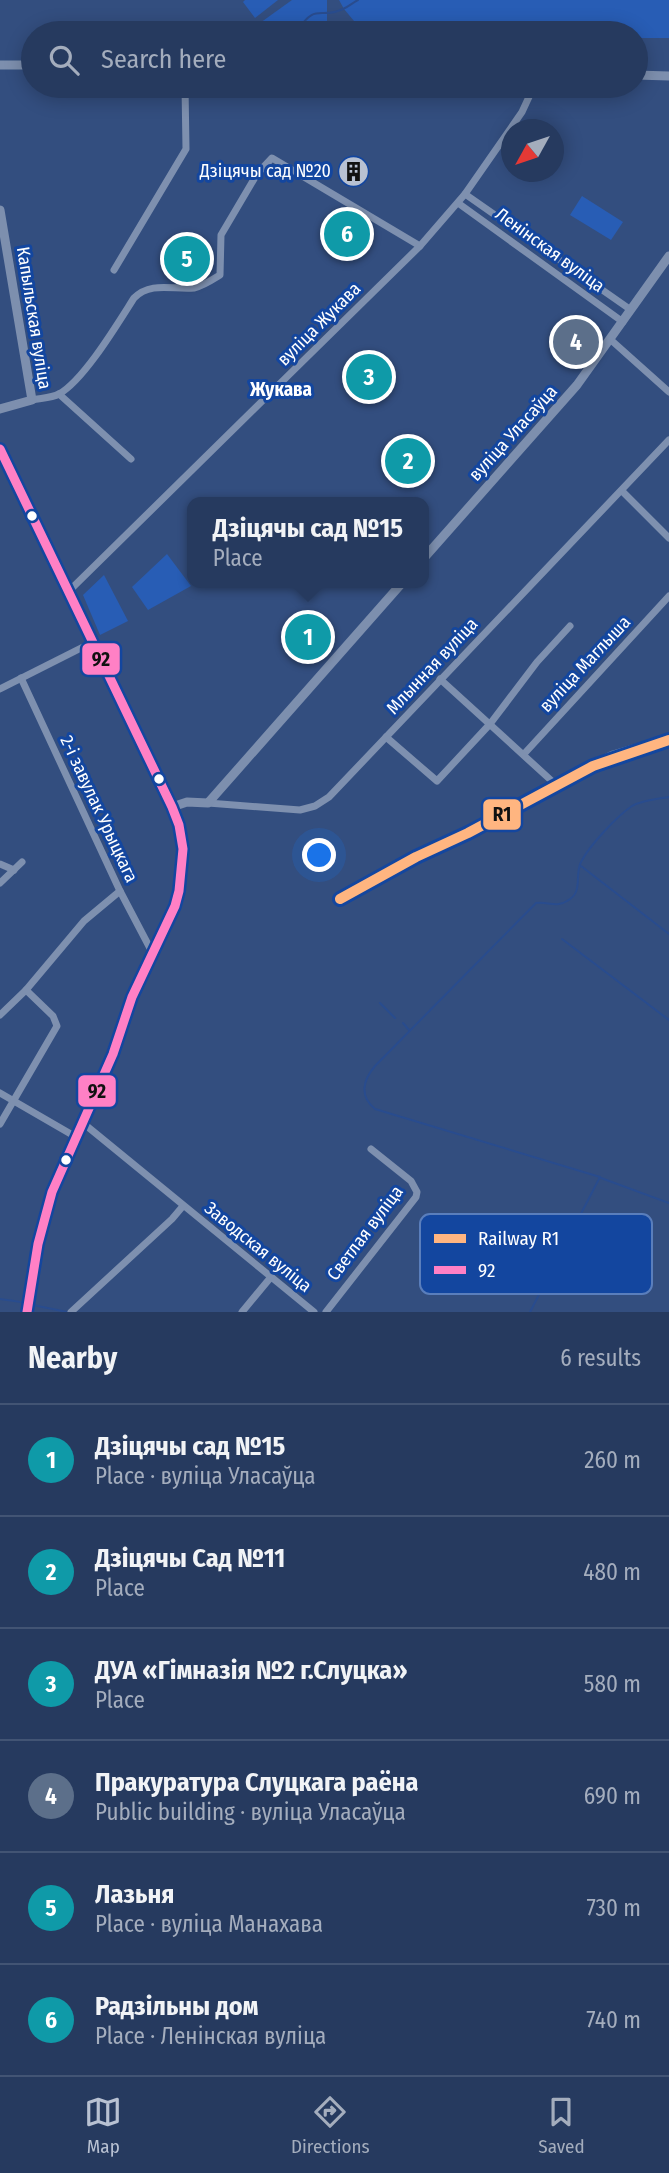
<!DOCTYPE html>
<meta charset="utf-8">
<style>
body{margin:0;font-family:"Fira Sans Condensed",sans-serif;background:#2e4165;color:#f1f3f6}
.compass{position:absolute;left:501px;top:119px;width:63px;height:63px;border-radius:50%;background:#263a5f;box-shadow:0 4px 18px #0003;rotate:230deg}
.you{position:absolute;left:320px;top:856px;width:24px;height:24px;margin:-18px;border:5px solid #fff;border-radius:50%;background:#1a73e8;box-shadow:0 0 0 10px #1a73e833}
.badge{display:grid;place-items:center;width:46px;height:46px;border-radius:50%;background:#b8c1d2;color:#fff;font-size:23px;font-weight:700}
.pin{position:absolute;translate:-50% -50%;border:4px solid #fff;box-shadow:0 2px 7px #0006}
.popup{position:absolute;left:187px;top:497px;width:242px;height:91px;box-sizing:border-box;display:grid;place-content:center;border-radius:14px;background:#263a5f;filter:drop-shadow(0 2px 5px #0005);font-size:23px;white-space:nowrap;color:#a4adbd}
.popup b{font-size:26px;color:#f1f3f6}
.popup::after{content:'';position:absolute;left:50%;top:100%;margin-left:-14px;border:14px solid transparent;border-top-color:#263a5f}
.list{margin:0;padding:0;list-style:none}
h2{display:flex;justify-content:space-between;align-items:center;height:91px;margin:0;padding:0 28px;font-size:30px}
h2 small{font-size:23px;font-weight:400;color:#a4adbd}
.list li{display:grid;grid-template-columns:46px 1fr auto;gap:21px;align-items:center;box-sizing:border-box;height:112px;padding:0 28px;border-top:2px solid #425474}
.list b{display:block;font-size:26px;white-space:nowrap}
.list p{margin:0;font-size:23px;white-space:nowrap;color:#a4adbd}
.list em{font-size:23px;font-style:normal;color:#a4adbd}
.icon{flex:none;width:38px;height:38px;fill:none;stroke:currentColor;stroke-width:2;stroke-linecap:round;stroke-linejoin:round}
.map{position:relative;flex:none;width:669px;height:1312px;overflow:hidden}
.search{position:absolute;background:#263a5f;box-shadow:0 4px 18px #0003;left:21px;right:21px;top:21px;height:77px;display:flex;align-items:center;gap:18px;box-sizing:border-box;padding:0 24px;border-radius:38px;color:#a4adbd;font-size:26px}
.sheet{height:763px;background:#263a5f}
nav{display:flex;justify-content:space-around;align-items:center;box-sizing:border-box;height:98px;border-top:2px solid #425474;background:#263a5f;font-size:19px;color:#a4adbd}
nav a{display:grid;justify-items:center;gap:4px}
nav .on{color:#b8c1d2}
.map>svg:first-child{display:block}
.park{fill:#285db5}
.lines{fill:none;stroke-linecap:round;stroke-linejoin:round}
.stream{stroke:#294c8e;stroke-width:2}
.minor{stroke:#7e90af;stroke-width:7}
.major{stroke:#7d8fae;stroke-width:9}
.bus-1-casing{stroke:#13469f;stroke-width:14}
.bus-1{stroke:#ff80c5;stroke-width:9}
.rail-1-casing{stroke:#13469f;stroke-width:16}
.rail-1{stroke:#ffb580;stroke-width:10}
.bus-dot{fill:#fff;stroke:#13469f;stroke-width:2.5}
.labels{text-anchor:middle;stroke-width:6;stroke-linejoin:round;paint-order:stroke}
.poi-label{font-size:18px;fill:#fff;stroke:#13469f;text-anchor:end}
.street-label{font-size:18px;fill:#fff;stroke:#13469f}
.neighbourhood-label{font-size:19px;font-weight:bold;fill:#fff;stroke:#13469f}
.key{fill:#13469f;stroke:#5a7ebc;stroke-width:2}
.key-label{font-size:19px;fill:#fff}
.line-badge{stroke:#13469f;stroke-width:2.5}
.pale-badge-label{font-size:19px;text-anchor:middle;font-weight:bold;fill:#111}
</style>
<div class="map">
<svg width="669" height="1312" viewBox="0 0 669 1312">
<rect width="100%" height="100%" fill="#334e7f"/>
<g class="park">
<polygon points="245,0 278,0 255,18 243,2"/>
<polygon points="292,0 327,0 327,33 246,33"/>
<polygon points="339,0 669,0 669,38 636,38 636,33 364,33 344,9"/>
<polygon points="582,196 623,222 611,240 570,215"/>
<polygon points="167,554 191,586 148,610 132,587"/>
<polygon points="104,575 128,621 100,635 83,595"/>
</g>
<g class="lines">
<g class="stream">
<path d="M 298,30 C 316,2 320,20 343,9 C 348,7 352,3 358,0"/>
<polyline points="581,866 669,934"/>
<polyline points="562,939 669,1020"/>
<polyline points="380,1003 395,1018"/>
<polyline points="403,1023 409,1030"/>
<polyline points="601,1178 669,1203"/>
<polyline points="0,1299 21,1302"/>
<polyline points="33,1305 67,1312"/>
<path d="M 530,1312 L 600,1177 L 375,1109 C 359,1096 363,1080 375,1066 L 536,903 C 546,901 557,908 567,901 C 584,892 574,876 581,862 C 589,846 617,816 632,806 C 643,800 657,799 669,797"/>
</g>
<g class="minor">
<polyline points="465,194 631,310"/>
<polyline points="458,203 623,322"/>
<polyline points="114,270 186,149 185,86"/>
<polyline points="611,340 669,392"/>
<polyline points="59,394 131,459"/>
<path d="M 32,400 C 41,398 51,398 59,394 C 84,380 118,323 134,298 C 151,281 173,290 194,288 C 203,286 212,280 220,275 L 221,235 L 257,174 L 272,158 L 420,246"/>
<polyline points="622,491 669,538"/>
<polyline points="68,592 420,246 465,194 522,112 534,86"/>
<polyline points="21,678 120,891 152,952"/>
<polyline points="440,679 554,783 613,754 669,737"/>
<polyline points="0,689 93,642"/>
<polyline points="386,737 437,781 490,724 537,662 570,626"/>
<polyline points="524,754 669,596"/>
<polyline points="208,803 300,810 315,806 329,797 669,440"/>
<polyline points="0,864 14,870"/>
<polyline points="0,883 22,862"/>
<polyline points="0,1015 26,990 84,921 120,891"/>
<polyline points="0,1093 76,1137"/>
<polyline points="83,1123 314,1312"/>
<polyline points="0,1124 57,1026 53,1016 26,990"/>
<polyline points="71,1312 172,1219 183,1206"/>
<polyline points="242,1312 271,1277"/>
<polyline points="326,1312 416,1197 417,1192 411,1181 371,1149"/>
</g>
<g class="major">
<polyline points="0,65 33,65"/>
<polyline points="636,75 669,76"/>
<polyline points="0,210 32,400 0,409"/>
<polyline points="0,449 172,807 179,825 183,849 179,891 175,906 132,997 113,1054 52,1192 38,1244 27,1312"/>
<polyline points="424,558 577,385 669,256"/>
<polyline points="172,807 187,802 208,803 402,583"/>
</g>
<defs>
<polyline id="bus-1" points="0,449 172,807 179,825 183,849 179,891 175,906 132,997 113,1054 52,1192 38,1244 27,1312"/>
</defs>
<use href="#bus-1" class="bus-1-casing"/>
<use href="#bus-1" class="bus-1"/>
<defs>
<polyline id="rail-1" points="340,899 416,857 468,833 593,766 669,740"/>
</defs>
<use href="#rail-1" class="rail-1-casing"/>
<use href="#rail-1" class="rail-1"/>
</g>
<defs>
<symbol id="building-disc" viewBox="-11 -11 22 22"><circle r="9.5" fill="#b8c1d2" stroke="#13469f"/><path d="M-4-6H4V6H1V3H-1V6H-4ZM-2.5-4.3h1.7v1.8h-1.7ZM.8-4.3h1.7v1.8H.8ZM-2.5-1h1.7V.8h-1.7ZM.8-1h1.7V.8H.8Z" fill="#111"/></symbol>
</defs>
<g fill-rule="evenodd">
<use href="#building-disc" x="336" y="154" width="35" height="35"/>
</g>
<g class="bus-dot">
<circle cx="32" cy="516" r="6"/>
<circle cx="159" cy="779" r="6"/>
<circle cx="66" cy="1160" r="6"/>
</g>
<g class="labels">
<g class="poi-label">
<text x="331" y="177">Дзіцячы сад №20</text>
</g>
<g class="street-label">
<text transform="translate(550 250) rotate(36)" y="6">Ленінская вуліца</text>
<text transform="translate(34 318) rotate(81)" y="6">Капыльская вуліца</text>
<text transform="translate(319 324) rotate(-45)" y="6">вуліца Жукава</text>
<text transform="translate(513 433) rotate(-48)" y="6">вуліца Уласаўца</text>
<text transform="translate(585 664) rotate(-47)" y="6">вуліца Маглыша</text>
<text transform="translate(432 666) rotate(-47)" y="6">Млынная вуліца</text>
<text transform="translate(99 809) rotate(65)" y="6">2-і завулак Урыцкага</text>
<text transform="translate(365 1233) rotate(-53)" y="6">Светлая вуліца</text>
<text transform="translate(258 1247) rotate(39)" y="6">Заводская вуліца</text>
</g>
<g class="neighbourhood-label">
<text x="281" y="396">Жукава</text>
</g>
</g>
<rect x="420" y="1214" width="232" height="80" rx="10" class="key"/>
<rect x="434" y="1234" width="32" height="9" fill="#ffb580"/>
<rect x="434" y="1266" width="32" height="8" fill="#ff80c5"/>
<g class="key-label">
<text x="478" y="1245">Railway R1</text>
<text x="478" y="1277">92</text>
</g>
<g class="line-badge">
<rect x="81" y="642" width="40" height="34" rx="7" fill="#ff80c5"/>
<rect x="482" y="798" width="40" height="33" rx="7" fill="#ffb580"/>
<rect x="77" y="1074" width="40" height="34" rx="7" fill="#ff80c5"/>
</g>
<g class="pale-badge-label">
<text x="101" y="666">92</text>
<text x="502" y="821">R1</text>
<text x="97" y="1098">92</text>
</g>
</svg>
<svg class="compass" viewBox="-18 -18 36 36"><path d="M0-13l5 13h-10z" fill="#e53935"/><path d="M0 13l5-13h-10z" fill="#a4adbd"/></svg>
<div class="you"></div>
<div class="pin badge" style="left:308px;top:637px;background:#0f9aa8">1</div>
<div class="popup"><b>Дзіцячы сад №15</b>Place</div>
<div class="pin badge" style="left:408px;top:461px;background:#0f9aa8">2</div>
<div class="pin badge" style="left:369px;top:377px;background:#0f9aa8">3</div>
<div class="pin badge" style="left:576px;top:342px;background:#5c6f8a">4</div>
<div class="pin badge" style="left:187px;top:259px;background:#0f9aa8">5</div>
<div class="pin badge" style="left:347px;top:234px;background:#0f9aa8">6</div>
<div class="search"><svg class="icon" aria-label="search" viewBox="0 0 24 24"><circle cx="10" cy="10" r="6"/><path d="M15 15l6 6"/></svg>Search here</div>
</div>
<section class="sheet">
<h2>Nearby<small>6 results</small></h2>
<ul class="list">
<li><span class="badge" style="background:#0f9aa8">1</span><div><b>Дзіцячы сад №15</b><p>Place · вуліца Уласаўца</p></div><em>260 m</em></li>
<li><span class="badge" style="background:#0f9aa8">2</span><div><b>Дзіцячы Сад №11</b><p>Place</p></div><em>480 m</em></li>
<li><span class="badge" style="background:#0f9aa8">3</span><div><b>ДУА «Гімназія №2 г.Слуцка»</b><p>Place</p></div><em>580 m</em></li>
<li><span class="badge" style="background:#5c6f8a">4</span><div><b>Пракуратура Слуцкага раёна</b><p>Public building · вуліца Уласаўца</p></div><em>690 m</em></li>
<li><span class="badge" style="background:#0f9aa8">5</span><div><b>Лазьня</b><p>Place · вуліца Манахава</p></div><em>730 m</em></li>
<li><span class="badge" style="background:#0f9aa8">6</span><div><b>Радзільны дом</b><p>Place · Ленінская вуліца</p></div><em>740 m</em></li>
</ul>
</section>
<nav>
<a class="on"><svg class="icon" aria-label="map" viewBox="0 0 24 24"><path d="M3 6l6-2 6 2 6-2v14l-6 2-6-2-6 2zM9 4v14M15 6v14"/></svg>Map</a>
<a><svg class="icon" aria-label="directions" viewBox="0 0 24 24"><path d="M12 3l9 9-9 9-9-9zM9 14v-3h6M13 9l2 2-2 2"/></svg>Directions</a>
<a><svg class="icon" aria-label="saved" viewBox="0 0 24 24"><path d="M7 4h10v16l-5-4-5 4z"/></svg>Saved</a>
</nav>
